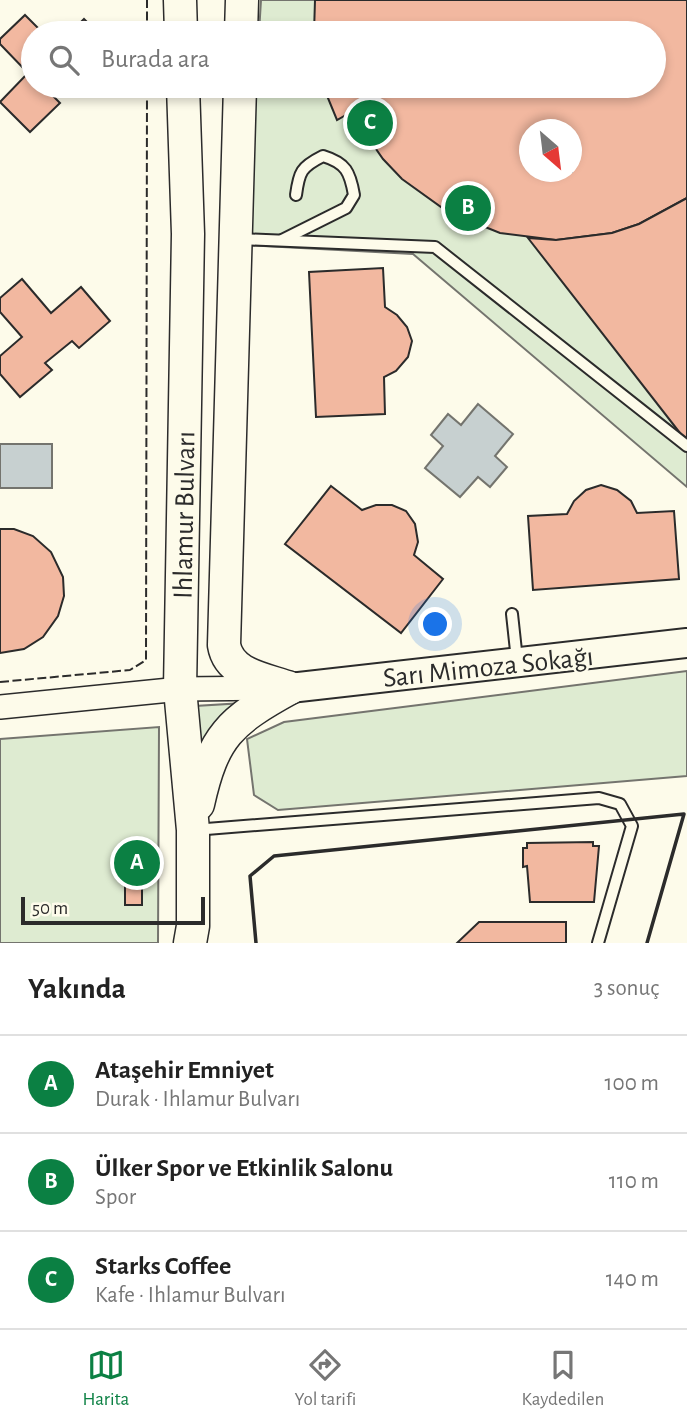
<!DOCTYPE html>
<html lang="tr">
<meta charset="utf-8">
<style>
body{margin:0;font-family:"Alegreya Sans",sans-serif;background:#f6f6f6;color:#222}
.compass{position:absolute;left:519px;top:119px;width:63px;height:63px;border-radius:50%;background:#fff;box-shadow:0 4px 10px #0003;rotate:152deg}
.scale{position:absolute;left:21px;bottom:18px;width:184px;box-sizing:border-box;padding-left:7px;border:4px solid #2b2b2b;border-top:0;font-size:19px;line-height:24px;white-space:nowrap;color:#2b2b2b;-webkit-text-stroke:5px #fdfbea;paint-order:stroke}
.you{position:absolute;left:436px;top:625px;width:24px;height:24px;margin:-18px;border:5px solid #fff;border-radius:50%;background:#1a73e8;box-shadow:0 0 0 10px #1a73e833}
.badge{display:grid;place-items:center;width:46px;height:46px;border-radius:50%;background:#0b8043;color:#fff;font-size:23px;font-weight:700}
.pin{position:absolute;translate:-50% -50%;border:4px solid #fff;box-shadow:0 2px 7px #0006}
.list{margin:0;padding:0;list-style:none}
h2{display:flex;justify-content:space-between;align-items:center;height:91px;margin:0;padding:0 28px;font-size:30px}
h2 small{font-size:23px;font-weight:400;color:#767676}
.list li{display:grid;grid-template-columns:46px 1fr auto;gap:21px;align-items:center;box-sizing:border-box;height:98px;padding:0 28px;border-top:2px solid #e0e0e0}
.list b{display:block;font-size:26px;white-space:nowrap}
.list p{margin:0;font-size:23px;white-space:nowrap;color:#767676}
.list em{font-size:23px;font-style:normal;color:#767676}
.icon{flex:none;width:38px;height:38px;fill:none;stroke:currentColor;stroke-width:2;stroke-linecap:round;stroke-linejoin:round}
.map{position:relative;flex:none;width:687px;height:943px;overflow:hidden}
.search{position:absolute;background:#fff;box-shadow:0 4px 10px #0003;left:21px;right:21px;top:21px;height:77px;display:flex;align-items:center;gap:18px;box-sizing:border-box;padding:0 24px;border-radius:38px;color:#767676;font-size:26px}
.sheet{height:385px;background:#fff}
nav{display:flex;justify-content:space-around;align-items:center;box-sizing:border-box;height:98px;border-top:2px solid #e0e0e0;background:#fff;font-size:19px;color:#767676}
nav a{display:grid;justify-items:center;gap:4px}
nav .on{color:#0b8043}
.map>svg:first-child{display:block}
.green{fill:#deebd1;stroke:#74746e;stroke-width:2;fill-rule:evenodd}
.water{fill:#c7d0d0;stroke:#74746e;stroke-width:2}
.building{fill:#f2b8a0;stroke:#2b2b2b;stroke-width:2;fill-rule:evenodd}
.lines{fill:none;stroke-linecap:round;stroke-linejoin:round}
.service-casing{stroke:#2b2b2b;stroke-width:14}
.minor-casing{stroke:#2b2b2b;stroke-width:26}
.tertiary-casing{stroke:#2b2b2b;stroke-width:32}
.secondary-casing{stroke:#2b2b2b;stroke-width:35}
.service{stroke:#fdfbea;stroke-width:10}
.minor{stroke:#fdfbea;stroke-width:23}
.tertiary{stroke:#fdfbea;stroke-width:28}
.secondary{stroke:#fdfbea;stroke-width:32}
.fence{stroke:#2b2b2b;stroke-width:2;stroke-dasharray:9 3.5;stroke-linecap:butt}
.wall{stroke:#2b2b2b;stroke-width:3.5}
.labels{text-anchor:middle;stroke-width:5;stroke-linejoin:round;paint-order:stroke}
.street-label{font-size:28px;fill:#2b2b2b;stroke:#fdfbea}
</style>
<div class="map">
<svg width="687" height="943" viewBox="0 0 687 943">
<rect width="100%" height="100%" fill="#fdfbea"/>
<g class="green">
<path d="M 261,0 L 687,0 L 687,487 L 413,254 L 247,245 L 256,86 L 654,86 L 654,33 L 259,33 ZM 530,130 L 572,130 L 572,172 L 530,172 Z"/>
<polygon points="687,671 687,776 278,810 254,795 247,739 284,722"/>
<polygon points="245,703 196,765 195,706"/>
<polygon points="159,727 158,943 0,943 0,739"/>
</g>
<g class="water">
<polygon points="478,404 513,434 495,456 507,467 490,487 478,477 460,497 425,468 443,446 431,435 448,414 461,425"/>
<rect x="0" y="444" width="52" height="44"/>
</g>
<g class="building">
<path d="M 315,0 L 687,0 L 687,198 L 639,224 L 612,233 L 556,240 L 500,233 L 448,212 L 402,179 L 383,159 L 367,136 L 353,111 L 337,120 L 323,86 L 654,86 L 654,33 L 314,33 ZM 530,130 L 572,130 L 572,172 L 530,172 Z"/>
<polygon points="25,15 43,33 33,33 33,86 65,86 54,97 60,103 30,132 0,102 28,73 0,44 0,39"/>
<polygon points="84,19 98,33 70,33"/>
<polygon points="687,198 687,442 528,238 556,240 612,233 639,224"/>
<polygon points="383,268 385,307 397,315 407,327 412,341 408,357 396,371 384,377 385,414 316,417 309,272"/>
<polygon points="22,279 51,313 81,287 110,321 79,348 72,341 45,363 52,370 20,397 0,374 0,356 22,337 0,312 0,298"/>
<polygon points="601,485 617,490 631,501 637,513 674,511 679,579 533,590 528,516 567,514 574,501 586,490"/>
<polygon points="331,486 362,510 376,505 392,505 406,511 415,524 418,542 414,555 443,579 401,633 285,544"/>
<polygon points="0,529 14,529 33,536 51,552 63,577 64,596 58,616 43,637 24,649 0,653"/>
<polygon points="593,842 593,846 599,846 594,902 530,902 527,866 523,867 523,848 527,848 527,843"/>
<rect x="125" y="877" width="17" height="28"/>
<polygon points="479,922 566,922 566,943 457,943"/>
</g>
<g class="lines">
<defs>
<g id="service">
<polyline points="239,239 435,247 687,446"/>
<path d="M 282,240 L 346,208 L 354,195 C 350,172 346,163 323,156 C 301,167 299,172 296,195"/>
<polyline points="512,614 517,660"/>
<polyline points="194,830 599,798 620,804 632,826 598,943"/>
</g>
<polyline id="minor" points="0,707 180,689 272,688"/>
<polyline id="tertiary" points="290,688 687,643"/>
<g id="secondary">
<polyline points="180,0 181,33"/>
<polyline points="241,33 242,0"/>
<polyline points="183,86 188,234 180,689 193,830 193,926 190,943"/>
<path d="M 240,86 L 224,645 C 229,675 265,679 290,688"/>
<path d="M 198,804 C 213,736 230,721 290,688"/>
</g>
</defs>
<use href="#service" class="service-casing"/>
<use href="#minor" class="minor-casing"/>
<use href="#tertiary" class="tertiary-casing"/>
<use href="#secondary" class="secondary-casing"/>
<use href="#service" class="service"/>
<use href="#minor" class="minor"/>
<use href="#tertiary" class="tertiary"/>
<use href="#secondary" class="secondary"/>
<g class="fence">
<polyline points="147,33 147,0"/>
<polyline points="0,682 130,670 146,660 147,86"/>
</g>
<polyline class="wall" points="256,943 250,876 274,856 684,814 647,943"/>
</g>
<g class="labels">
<g class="street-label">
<text transform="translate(183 515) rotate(-89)" y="10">Ihlamur Bulvarı</text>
<text transform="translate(488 666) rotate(-6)" y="10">Sarı Mimoza Sokağı</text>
</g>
</g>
</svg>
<svg class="compass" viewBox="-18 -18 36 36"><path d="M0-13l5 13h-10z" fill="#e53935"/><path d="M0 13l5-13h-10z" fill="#767676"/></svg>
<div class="scale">50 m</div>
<div class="you"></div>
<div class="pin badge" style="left:137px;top:863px">A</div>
<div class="pin badge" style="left:468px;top:208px">B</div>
<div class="pin badge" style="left:370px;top:123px">C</div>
<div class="search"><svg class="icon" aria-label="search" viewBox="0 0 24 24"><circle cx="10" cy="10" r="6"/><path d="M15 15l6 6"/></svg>Burada ara</div>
</div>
<section class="sheet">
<h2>Yakında<small>3 sonuç</small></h2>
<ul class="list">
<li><span class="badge">A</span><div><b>Ataşehir Emniyet</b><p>Durak · Ihlamur Bulvarı</p></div><em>100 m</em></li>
<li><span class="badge">B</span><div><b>Ülker Spor ve Etkinlik Salonu</b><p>Spor</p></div><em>110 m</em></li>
<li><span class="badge">C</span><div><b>Starks Coffee</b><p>Kafe · Ihlamur Bulvarı</p></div><em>140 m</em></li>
</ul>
</section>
<nav>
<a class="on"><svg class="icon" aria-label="map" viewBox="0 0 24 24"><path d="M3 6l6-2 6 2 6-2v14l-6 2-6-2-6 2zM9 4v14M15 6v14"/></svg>Harita</a>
<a><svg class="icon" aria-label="directions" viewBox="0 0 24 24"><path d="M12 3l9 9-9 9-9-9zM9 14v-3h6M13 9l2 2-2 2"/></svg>Yol tarifi</a>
<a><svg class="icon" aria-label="saved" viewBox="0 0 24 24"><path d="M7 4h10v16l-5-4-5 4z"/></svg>Kaydedilen</a>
</nav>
